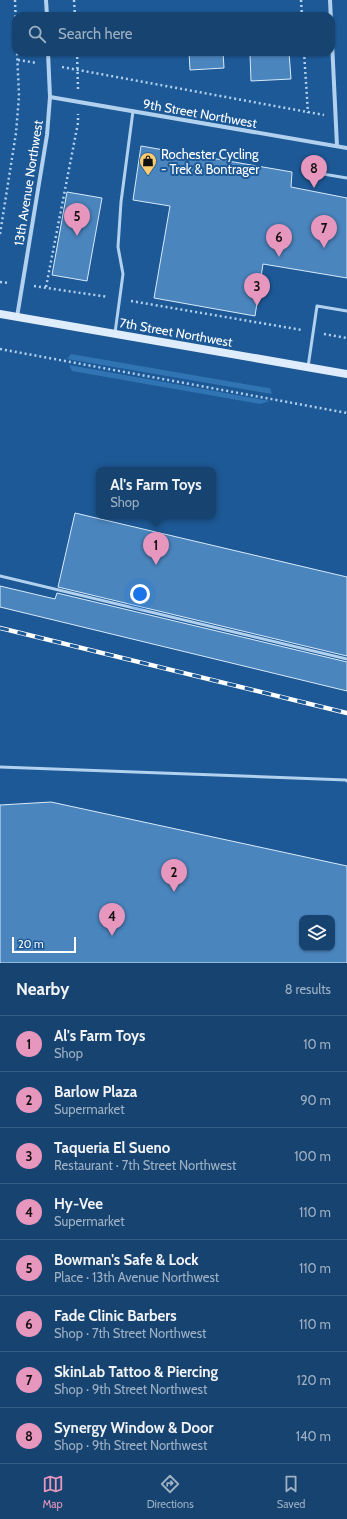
<!DOCTYPE html>
<meta charset="utf-8">
<style>
body{margin:0;font-family:Cabin,sans-serif;background:#234e78;color:#f1f3f6}
.controls{position:absolute;right:12px;bottom:12px;display:grid;overflow:hidden;border-radius:8px;box-shadow:0 1px 3px #0004}
.controls button{width:36px;height:36px;display:grid;place-items:center;padding:0;border:0;border-bottom:1px solid #355c83;background:#164370;color:#f1f3f6;font:20px sans-serif}
.scale{position:absolute;left:12px;bottom:10px;width:64px;box-sizing:border-box;padding-left:4px;border:2px solid #fff;border-top:0;font-size:11px;line-height:14px;white-space:nowrap;color:#fff;-webkit-text-stroke:3px #1d5996;paint-order:stroke}
.you{position:absolute;left:140px;top:594px;width:14px;height:14px;margin:-10px;border:3px solid #fff;border-radius:50%;background:#1a73e8;box-shadow:0 0 0 6px #1a73e833}
.badge{display:grid;place-items:center;width:26px;height:26px;border-radius:50%;background:#e797bd;color:#111;font-size:13px;font-weight:700}
.pin{position:absolute;translate:-50% -33px;filter:drop-shadow(0 1px 2px #0008)}
.pin::after{content:'';position:absolute;top:21px;width:14px;height:12px;background:inherit;clip-path:polygon(0 0,100% 0,50% 100%)}
.popup{position:absolute;left:96px;top:467px;width:120px;height:52px;box-sizing:border-box;display:grid;place-content:center;border-radius:8px;background:#164370;filter:drop-shadow(0 1px 3px #0005);font-size:13px;white-space:nowrap;color:#9eb0c3}
.popup b{font-size:15px;color:#f1f3f6}
.popup::after{content:'';position:absolute;left:50%;top:100%;margin-left:-8px;border:8px solid transparent;border-top-color:#164370}
.list{margin:0;padding:0;list-style:none}
h2{display:flex;justify-content:space-between;align-items:center;height:52px;margin:0;padding:0 16px;font-size:17px}
h2 small{font-size:13px;font-weight:400;color:#9eb0c3}
.list li{display:grid;grid-template-columns:26px 1fr auto;gap:12px;align-items:center;box-sizing:border-box;height:56px;padding:0 16px;border-top:1px solid #355c83}
.list b{display:block;font-size:15px;white-space:nowrap}
.list p{margin:0;font-size:13px;white-space:nowrap;color:#9eb0c3}
.list em{font-size:13px;font-style:normal;color:#9eb0c3}
.icon{flex:none;width:22px;height:22px;fill:none;stroke:currentColor;stroke-width:2;stroke-linecap:round;stroke-linejoin:round}
.map{position:relative;flex:none;width:347px;height:963px;overflow:hidden}
.search{position:absolute;background:#164370;box-shadow:0 1px 3px #0004;left:12px;right:12px;top:12px;height:44px;display:flex;align-items:center;gap:10px;box-sizing:border-box;padding:0 14px;border-radius:12px;color:#9eb0c3;font-size:15px}
.sheet{height:500px;background:#164370}
nav{display:flex;justify-content:space-around;align-items:center;box-sizing:border-box;height:56px;border-top:1px solid #355c83;background:#164370;font-size:11px;color:#9eb0c3}
nav a{display:grid;justify-items:center;gap:2px}
nav .on{color:#e797bd}
.map>svg:first-child{display:block}
.green{fill:#3174b4}
.building{fill:#4a85be;stroke:#d7eafb;fill-rule:evenodd}
.lines{fill:none;stroke-linecap:round;stroke-linejoin:round}
.path{stroke:#b1d1ef;stroke-width:2.5;stroke-dasharray:2 3;stroke-linecap:butt}
.lane{stroke:#b1d1ef;stroke-width:3}
.street{stroke:#b1d1ef;stroke-width:4}
.secondary{stroke:#deecfb;stroke-width:8}
.rail-casing{stroke:#fff;stroke-width:4.5}
.rail{stroke:#1d5996;stroke-width:3;stroke-dasharray:9;stroke-linecap:butt}
.labels{text-anchor:middle;stroke-width:4;stroke-linejoin:round;paint-order:stroke}
.street-label{font-size:13px;fill:#fff;stroke:#1d5996}
.poi-label{font-size:13px;fill:#fff;stroke:#1d5996;text-anchor:start}
</style>
<div class="map">
<svg width="347" height="963" viewBox="0 0 347 963">
<rect width="100%" height="100%" fill="#1d5996"/>
<g class="green">
<polygon points="71,354 268,388 270,388 272,394 67,359"/>
<polygon points="69,365 270,401 260,404 72,371"/>
</g>
<g class="building">
<polygon points="189,52 223,52 224,68 190,70"/>
<polygon points="260,52 289,52 291,79 251,81 250,55 260,55"/>
<polygon points="141,146 292,172 291,187 347,198 347,278 263,264 255,316 154,298 170,206 133,200"/>
<polygon points="67,192 102,198 87,281 52,275"/>
<polygon points="75,513 347,577 347,656 58,587"/>
<polygon points="0,586 55,599 57,593 347,662 347,691 0,607"/>
<path d="M 51,802 L 347,866 L 347,963 L 0,963 L 0,805 ZM 302,918 L 332,918 L 332,948 L 302,948 Z"/>
</g>
<g class="lines">
<g class="path">
<polyline points="15,0 16,29"/>
<polyline points="74,0 75,16"/>
<polyline points="301,0 302,16"/>
<polyline points="77,52 78,89"/>
<polyline points="304,52 308,113"/>
<polyline points="18,60 37,63"/>
<polyline points="62,67 324,115"/>
<polyline points="0,234 16,133 19,96 17,52"/>
<polyline points="0,282 9,283"/>
<polyline points="34,286 108,297"/>
<polyline points="46,287 78,123 78,114"/>
<polyline points="131,301 302,330"/>
<polyline points="324,334 347,338"/>
<polyline points="0,349 347,413"/>
</g>
<g class="lane">
<polyline points="305,171 347,178"/>
<polyline points="115,333 123,274 118,247 121,202 133,111"/>
<polyline points="308,367 317,306 347,311"/>
<polyline points="0,576 347,659"/>
<polyline points="0,767 346,780 347,781"/>
</g>
<g class="street">
<polyline points="46,0 47,16"/>
<polyline points="330,0 337,146"/>
<polyline points="50,97 347,148"/>
<polyline points="17,317 47,135 50,97 48,52"/>
</g>
<polyline class="secondary" points="0,314 347,374"/>
<defs>
<polyline id="rail" points="0,628 347,713"/>
</defs>
<use href="#rail" class="rail-casing"/>
<use href="#rail" class="rail"/>
</g>
<defs>
<symbol id="shop-pin" viewBox="-11 -11 22 30"><path d="M0 17L-7.5 6A9.5 9.5 0 1 1 7.5 6Z" fill="#ffcc70" stroke="#1d5996"/><path d="M-5-2.5h2.3a2.7 3.5 0 0 1 5.4 0H5L5.5 6h-11ZM-1.5-2.5h3a1.5 2.3 0 0 0-3 0Z" fill="#111"/></symbol>
</defs>
<g fill-rule="evenodd">
<use href="#shop-pin" x="138" y="151" width="20" height="27"/>
</g>
<g class="labels">
<g class="street-label">
<text transform="translate(200 113) rotate(10)" y="5">9th Street Northwest</text>
<text transform="translate(28 183) rotate(-81)" y="5">13th Avenue Northwest</text>
<text transform="translate(176 332) rotate(10)" y="5">7th Street Northwest</text>
</g>
<g class="poi-label">
<text x="161" y="159">Rochester Cycling<tspan x="161" dy="15">- Trek &amp; Bontrager</tspan></text>
</g>
</g>
</svg>
<div class="controls">
<button><svg class="icon" aria-label="layers" viewBox="0 0 24 24"><path d="M12 4l9 5-9 5-9-5zM3 14l9 5 9-5"/></svg></button>
</div>
<div class="scale">20 m</div>
<div class="you"></div>
<div class="pin badge" style="left:156px;top:565px">1</div>
<div class="popup"><b>Al's Farm Toys</b>Shop</div>
<div class="pin badge" style="left:174px;top:892px">2</div>
<div class="pin badge" style="left:257px;top:306px">3</div>
<div class="pin badge" style="left:112px;top:936px">4</div>
<div class="pin badge" style="left:77px;top:236px">5</div>
<div class="pin badge" style="left:279px;top:257px">6</div>
<div class="pin badge" style="left:324px;top:248px">7</div>
<div class="pin badge" style="left:314px;top:188px">8</div>
<div class="search"><svg class="icon" aria-label="search" viewBox="0 0 24 24"><circle cx="10" cy="10" r="6"/><path d="M15 15l6 6"/></svg>Search here</div>
</div>
<section class="sheet">
<h2>Nearby<small>8 results</small></h2>
<ul class="list">
<li><span class="badge">1</span><div><b>Al's Farm Toys</b><p>Shop</p></div><em>10 m</em></li>
<li><span class="badge">2</span><div><b>Barlow Plaza</b><p>Supermarket</p></div><em>90 m</em></li>
<li><span class="badge">3</span><div><b>Taqueria El Sueno</b><p>Restaurant · 7th Street Northwest</p></div><em>100 m</em></li>
<li><span class="badge">4</span><div><b>Hy-Vee</b><p>Supermarket</p></div><em>110 m</em></li>
<li><span class="badge">5</span><div><b>Bowman's Safe &amp; Lock</b><p>Place · 13th Avenue Northwest</p></div><em>110 m</em></li>
<li><span class="badge">6</span><div><b>Fade Clinic Barbers</b><p>Shop · 7th Street Northwest</p></div><em>110 m</em></li>
<li><span class="badge">7</span><div><b>SkinLab Tattoo &amp; Piercing</b><p>Shop · 9th Street Northwest</p></div><em>120 m</em></li>
<li><span class="badge">8</span><div><b>Synergy Window &amp; Door</b><p>Shop · 9th Street Northwest</p></div><em>140 m</em></li>
</ul>
</section>
<nav>
<a class="on"><svg class="icon" aria-label="map" viewBox="0 0 24 24"><path d="M3 6l6-2 6 2 6-2v14l-6 2-6-2-6 2zM9 4v14M15 6v14"/></svg>Map</a>
<a><svg class="icon" aria-label="directions" viewBox="0 0 24 24"><path d="M12 3l9 9-9 9-9-9zM9 14v-3h6M13 9l2 2-2 2"/></svg>Directions</a>
<a><svg class="icon" aria-label="saved" viewBox="0 0 24 24"><path d="M7 4h10v16l-5-4-5 4z"/></svg>Saved</a>
</nav>
